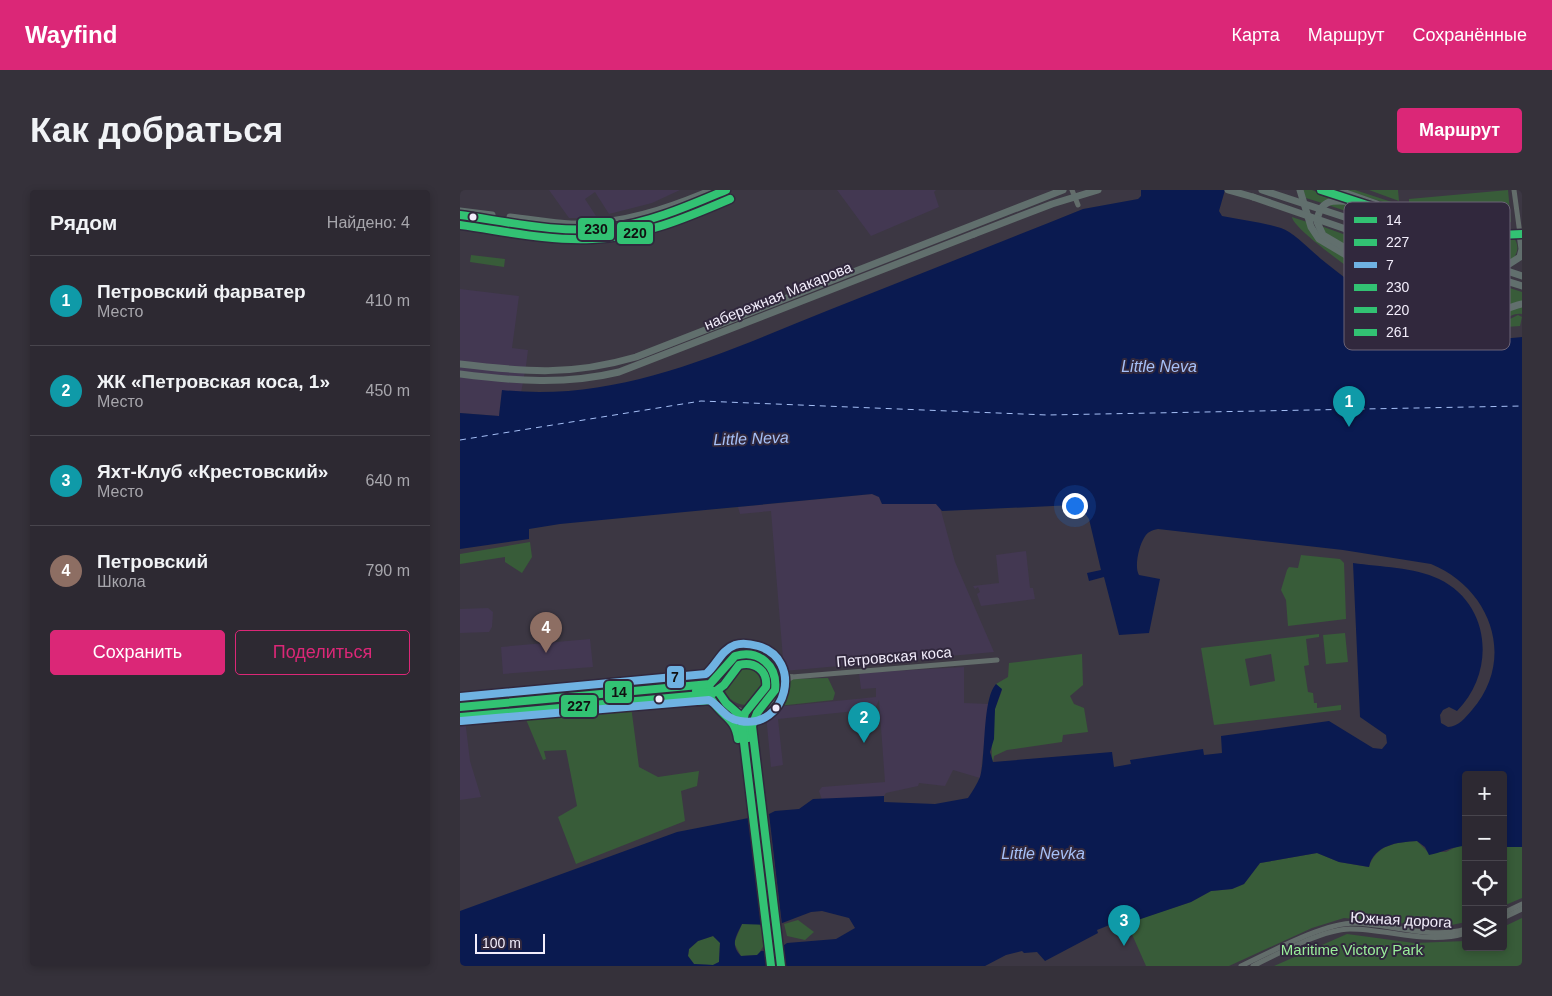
<!DOCTYPE html>
<html lang="ru">
<meta charset="utf-8">
<style>
body{margin:0;font-family:Helvetica,sans-serif;background:#35313a;color:#f1f3f6}
.controls{position:absolute;right:15px;bottom:15px;display:grid;overflow:hidden;border-radius:5px;box-shadow:0 2px 8px #0003}
.controls button{width:45px;height:45px;display:grid;place-items:center;padding:0;border:0;border-bottom:1px solid #48454d;background:#2d2932;color:#f1f3f6;font:25px sans-serif}
.scale{position:absolute;left:15px;bottom:12px;width:70px;box-sizing:border-box;padding-left:5px;border:2px solid #f2edfb;border-top:0;font-size:14px;line-height:18px;white-space:nowrap;color:#f2edfb;-webkit-text-stroke:4px #31283d;paint-order:stroke}
.you{position:absolute;left:614px;top:315px;width:18px;height:18px;margin:-12px;border:4px solid #fff;border-radius:50%;background:#1a73e8;box-shadow:0 0 0 8px #1a73e833}
.badge{display:grid;place-items:center;width:32px;height:32px;border-radius:50%;background:#db2777;color:#fff;font-size:16px;font-weight:700}
.pin{position:absolute;translate:-50% -41px;filter:drop-shadow(0 1px 2px #0008)}
.pin::after{content:'';position:absolute;top:26px;width:18px;height:15px;background:inherit;clip-path:polygon(0 0,100% 0,50% 100%)}
.list{margin:0;padding:0;list-style:none}
h2{display:flex;justify-content:space-between;align-items:center;height:65px;margin:0;padding:0 20px;font-size:21px}
h2 small{font-size:16px;font-weight:400;color:#a7a6ac}
.list li{display:grid;grid-template-columns:32px 1fr auto;gap:15px;align-items:center;box-sizing:border-box;height:90px;padding:0 20px;border-top:1px solid #48454d}
.list b{display:block;font-size:19px;white-space:nowrap}
.list p{margin:0;font-size:16px;white-space:nowrap;color:#a7a6ac}
.list em{font-size:16px;font-style:normal;color:#a7a6ac}
.actions{display:flex;gap:10px;padding:15px 20px}
.actions a{flex:1;padding:11px 0;border:1px solid #db2777;border-radius:5px;text-align:center;font-size:18px;color:#db2777}
.actions .main{background:#db2777;color:#fff}
.icon{flex:none;width:28px;height:28px;fill:none;stroke:currentColor;stroke-width:2;stroke-linecap:round;stroke-linejoin:round}
.map{position:relative;flex:none;width:1062px;height:776px;overflow:hidden;border-radius:5px}
header{display:flex;align-items:center;gap:30px;box-sizing:border-box;height:70px;padding:0 25px;background:#db2777;color:#fff}
header strong{font-size:24px}
nav{display:flex;gap:28px;margin-inline-start:auto;font-size:18px}
.intro{display:flex;align-items:center;justify-content:space-between;box-sizing:border-box;height:120px;padding:0 30px}
h1{margin:0;font-size:35px}
.button{padding:12px 22px;border-radius:5px;background:#db2777;color:#fff;font-size:18px;font-weight:700}
main{display:flex;gap:30px;padding:0 30px}
aside{flex:1;background:#2d2932;border-radius:5px;box-shadow:0 2px 8px #0003}
.map>svg:first-child{display:block}
.built{fill:#433852}
.green{fill:#385c39;fill-rule:evenodd}
.water{fill:#0a1a50;fill-rule:evenodd}
.pier{fill:#3c3743}
.lines{fill:none;stroke-linecap:round;stroke-linejoin:round}
.ferry{stroke:#a6c0f7;stroke-width:1;stroke-dasharray:6 5;stroke-linecap:butt}
.street{stroke:#636d6b;stroke-width:5}
.secondary{stroke:#616f6d;stroke-width:7}
.secondary-bridge{stroke:#616f6d;stroke-width:7}
.bus-1-casing{stroke:#31283d;stroke-width:11}
.bus-2-casing{stroke:#31283d;stroke-width:11}
.bus-3-casing{stroke:#31283d;stroke-width:11}
.bus-4-casing{stroke:#31283d;stroke-width:11}
.bus-5-casing{stroke:#31283d;stroke-width:11}
.bus-6-casing{stroke:#31283d;stroke-width:11}
.bus-1{stroke:#32c273;stroke-width:8}
.bus-2{stroke:#32c273;stroke-width:8}
.bus-3{stroke:#6fb2e2;stroke-width:8}
.bus-4{stroke:#32c273;stroke-width:8}
.bus-5{stroke:#32c273;stroke-width:8}
.bus-6{stroke:#32c273;stroke-width:8}
.bus-dot{fill:#f2edfb;stroke:#31283d;stroke-width:2}
.labels{text-anchor:middle;stroke-width:4;stroke-linejoin:round;paint-order:stroke}
.street-label{font-size:15px;fill:#f2edfb;stroke:#31283d}
.park-label{font-size:15px;fill:#9aed9a;stroke:#31283d}
.water-label{font-size:16px;font-style:italic;fill:#a6c0f7;stroke:#31283d}
.key{fill:#31283d;stroke:#6b6376;stroke-width:1}
.key-label{font-size:14px;fill:#f2edfb}
.line-badge{stroke:#31283d;stroke-width:2}
.pale-badge-label{font-size:14px;text-anchor:middle;font-weight:bold;fill:#111}
</style>
<header>
<strong>Wayfind</strong>
<nav><a>Карта</a><a>Маршрут</a><a>Сохранённые</a></nav>
</header>
<div class="intro"><h1>Как добраться</h1><a class="button">Маршрут</a></div>
<main>
<aside>
<h2>Рядом<small>Найдено: 4</small></h2>
<ul class="list">
<li><span class="badge" style="background:#0f9aa8">1</span><div><b>Петровский фарватер</b><p>Место</p></div><em>410 m</em></li>
<li><span class="badge" style="background:#0f9aa8">2</span><div><b>ЖК «Петровская коса, 1»</b><p>Место</p></div><em>450 m</em></li>
<li><span class="badge" style="background:#0f9aa8">3</span><div><b>Яхт-Клуб «Крестовский»</b><p>Место</p></div><em>640 m</em></li>
<li><span class="badge" style="background:#8d6e63">4</span><div><b>Петровский</b><p>Школа</p></div><em>790 m</em></li>
</ul>
<div class="actions"><a class="main">Сохранить</a><a>Поделиться</a></div>
</aside>
<div class="map">
<svg width="1062" height="776" viewBox="0 0 1062 776">
<rect width="100%" height="100%" fill="#3c3743"/>
<g class="built">
<polygon points="89,0 220,0 192,13 149,24 135,2 125,9 136,26 121,28 109,28"/>
<polygon points="377,0 476,0 474,2 479,17 411,46"/>
<polygon points="0,99 59,106 52,158 68,160 66,176 61,203 42,201 39,226 0,223"/>
<polygon points="412,304 419,307 422,314 476,314 480,317 495,372 534,462 324,481 311,321 280,324 278,317"/>
<polygon points="566,361 570,398 573,398 575,409 521,416 517,404 520,402 518,397 515,399 513,396 539,393 536,365"/>
<polygon points="28,418 33,422 32,437 29,442 0,443 0,419"/>
<polygon points="130,449 133,477 43,484 41,457"/>
<polygon points="504,477 504,513 529,514 520,588 493,580 485,596 459,593 458,596 426,603 424,606 362,610 359,601 362,597 425,592 419,510 415,519 318,529 323,575 311,577 306,525 316,524 316,517 416,507 416,498 401,499 399,483"/>
<polygon points="0,529 5,529 10,571 21,607 0,610"/>
</g>
<g class="green">
<polygon points="843,0 852,0 873,8 862,13 846,8"/>
<polygon points="885,0 895,0 944,16 945,19"/>
<polygon points="909,0 938,0 939,11"/>
<polygon points="1048,0 1051,32 998,29 949,14 949,9"/>
<polygon points="872,13 886,14 926,28 924,34 868,15"/>
<path d="M 832,27 L 847,32 L 849,38 L 997,131 L 1013,132 L 1062,116 L 1062,124 C 1050,121 1033,140 1012,137 C 993,135 975,130 957,122 C 939,114 833,42 832,27 Z"/>
<path d="M 927,32 L 995,49 L 1016,51 L 1054,48 C 1062,59 1055,72 1042,73 L 942,40 L 926,34 Z"/>
<polygon points="861,36 916,56 911,71 865,43"/>
<polygon points="11,65 45,69 44,77 10,72"/>
<path d="M 1012,86 L 1062,102 L 1062,111 L 1012,126 L 992,124 C 995,122 999,122 1003,120 C 1018,114 1019,99 1012,86 Z"/>
<polygon points="1058,125 1062,127 1060,136 1032,138"/>
<polygon points="70,352 72,367 62,383 45,372 45,367 0,374 0,364"/>
<polygon points="841,365 880,369 884,373 886,429 828,436 826,410 821,400 827,380 829,377 838,378"/>
<polygon points="885,443 888,472 866,474 863,445"/>
<path d="M 859,444 L 859,447 L 846,449 L 849,475 L 844,476 L 848,502 L 853,503 L 854,513 L 857,513 L 857,518 L 881,515 L 881,520 L 754,535 L 741,458 ZM 811,464 L 815,491 L 790,496 L 785,469 Z"/>
<path d="M 622,464 L 623,495 L 610,506 L 614,514 L 624,518 L 628,542 L 603,545 L 602,552 L 547,560 L 534,566 L 533,572 C 530,562 533,531 535,519 C 537,513 540,506 542,500 L 536,494 L 548,487 L 549,473 Z"/>
<circle cx="286" cy="492" r="23"/>
<polygon points="368,488 375,503 373,510 318,516 327,493 331,489"/>
<polygon points="171,516 179,577 198,587 239,581 237,596 221,601 225,631 116,674 98,627 117,616 106,560 84,561 86,569 83,570 65,527"/>
<path d="M 957,651 L 968,662 L 986,662 L 998,656 L 1006,656 L 1006,732 L 982,737 L 884,728 L 852,738 L 769,776 L 686,776 L 667,733 L 731,712 L 751,701 L 772,699 L 784,694 L 800,673 L 857,663 L 879,672 L 909,677 C 916,655 936,652 957,651 Z"/>
<polygon points="1043,657 1062,657 1062,708 1043,716"/>
<polygon points="1062,728 1062,776 814,776 887,744 954,753 1006,751 1006,757 1043,757 1043,737"/>
<polygon points="338,730 354,742 345,750 327,746 324,734"/>
<polygon points="299,733 303,743 304,755 298,765 281,766 274,753 282,734"/>
<polygon points="253,746 260,752 259,772 253,775 234,774 228,766 229,759 238,751"/>
</g>
<path class="water" d="M 681,0 L 765,0 L 759,21 L 762,26 C 781,30 803,32 821,38 C 834,42 854,64 866,73 C 928,122 979,157 1062,147 L 1062,657 L 1043,657 L 1043,585 L 1006,585 L 1006,656 C 993,656 981,663 969,665 L 965,657 L 957,651 C 937,652 914,655 909,677 L 879,672 L 857,663 L 800,673 L 784,694 L 772,699 L 751,701 L 731,712 L 660,736 L 657,732 L 637,740 L 638,743 L 585,771 L 577,762 L 564,763 L 562,761 L 546,765 L 525,776 L 0,776 L 0,721 L 217,642 L 309,624 L 315,621 L 339,619 L 353,609 L 424,606 L 424,612 L 475,614 L 508,608 C 512,602 517,594 520,587 C 526,567 522,509 536,494 L 542,499 L 535,519 L 534,549 L 530,562 L 533,572 L 652,562 L 654,577 L 671,574 L 670,570 L 743,559 L 744,565 L 762,563 L 761,546 L 869,531 L 913,558 L 922,559 L 927,553 L 926,545 L 900,527 L 893,373 C 920,377 954,377 979,389 C 1031,414 1036,482 997,521 L 989,517 L 983,520 L 980,525 L 981,533 L 988,537 C 998,537 1006,527 1012,520 C 1057,468 1030,398 971,374 L 883,360 L 698,339 C 692,340 687,342 684,348 C 679,356 674,377 679,385 L 700,389 L 689,443 L 659,445 L 644,387 L 629,391 L 627,383 L 641,380 L 629,329 L 624,322 L 614,315 L 482,321 L 476,314 L 422,314 L 419,307 L 412,304 L 100,334 L 69,339 L 69,349 L 0,359 L 0,223 L 39,226 L 42,200 C 158,213 264,162 369,120 C 454,86 539,53 623,19 L 678,9 L 681,6 ZM 362,721 L 389,728 L 395,738 L 376,749 L 327,753 L 317,760 L 301,761 L 297,765 L 281,766 C 270,755 276,746 282,734 L 317,735 L 351,722 ZM 253,746 L 260,753 L 259,772 L 253,775 L 234,774 L 228,766 L 229,759 L 238,751 Z"/>
<polygon class="pier" points="309,624 322,735 317,737 306,736 294,627"/>
<g class="lines">
<polyline class="ferry" points="0,250 241,211 587,225 1062,216"/>
<g class="street">
<polyline points="612,0 618,15"/>
<polyline points="1054,0 1060,44"/>
<polyline points="312,479 322,485 332,487 537,470"/>
<polyline points="316,499 332,487"/>
<polyline points="1043,723 1062,714"/>
<polyline points="1043,728 1062,719"/>
<path d="M 781,776 C 811,762 863,733 895,733 C 931,734 970,750 1006,739"/>
<path d="M 793,776 C 817,764 864,739 890,739 C 929,739 968,755 1006,743"/>
</g>
<g class="secondary">
<polyline points="768,0 793,7"/>
<path d="M 840,0 L 851,37 L 859,49 L 985,124 C 1012,137 1035,121 1062,114"/>
<polyline points="861,0 993,43 1017,46 1062,44"/>
<polyline points="877,0 917,14"/>
<path d="M 896,12 C 876,11 860,6 857,32 L 863,45 L 984,116 L 997,119 L 1008,113 L 1014,99 L 1006,85 L 967,70 L 961,64"/>
<polyline points="0,21 32,25"/>
<path d="M 0,25 C 49,31 101,44 149,38 C 191,33 229,16 266,0"/>
<polyline points="950,25 995,38 1040,40"/>
<path d="M 50,27 C 70,29 91,33 111,34 C 160,35 207,19 252,0"/>
<polyline points="936,44 1062,86"/>
<polyline points="932,55 964,65"/>
<polyline points="1035,73 1046,76 1060,67 1062,59 1060,44"/>
<polyline points="998,76 1062,96"/>
<path d="M 0,174 C 66,182 111,186 176,167 L 603,0"/>
<path d="M 0,184 C 55,191 105,195 159,182 L 514,44"/>
<circle cx="287" cy="493" r="29"/>
<polyline points="193,499 250,494 258,488"/>
<polyline points="297,520 292,536 321,776"/>
<polyline points="0,521 250,500 260,503"/>
<polyline points="278,521 287,537 316,776"/>
</g>
<g class="secondary-bridge">
<polyline points="802,0 936,44"/>
<polyline points="793,7 932,55"/>
<polyline points="514,44 592,14 638,0"/>
</g>
<defs>
<g id="bus-1">
<polyline points="236,501 251,500 259,503 266,513 284,529 288,548"/>
<path d="M 0,517 L 250,494 L 275,466 C 299,459 318,476 315,500 L 297,523 L 292,536 L 321,776"/>
</g>
<g id="bus-2">
<path d="M 238,511 L 252,510 C 263,528 275,527 278,549"/>
<path d="M 1,527 L 252,504 L 264,495 L 279,475 C 295,471 308,481 306,497 L 285,523 L 282,536 L 311,776"/>
</g>
<path id="bus-3" d="M 0,507 L 246,484 C 257,475 261,460 275,455 C 283,452 291,454 298,456 C 344,469 327,540 280,531 C 265,529 260,516 249,510 L 1,531"/>
<path id="bus-4" d="M 0,25 C 49,32 99,44 149,38 C 190,33 228,16 266,0"/>
<path id="bus-5" d="M 0,35 C 44,41 88,51 132,49 C 181,47 226,28 270,9"/>
<polyline id="bus-6" points="861,0 993,43 1017,46 1062,44"/>
</defs>
<use href="#bus-1" class="bus-1-casing"/>
<use href="#bus-2" class="bus-2-casing"/>
<use href="#bus-3" class="bus-3-casing"/>
<use href="#bus-4" class="bus-4-casing"/>
<use href="#bus-5" class="bus-5-casing"/>
<use href="#bus-6" class="bus-6-casing"/>
<use href="#bus-1" class="bus-1"/>
<use href="#bus-2" class="bus-2"/>
<use href="#bus-3" class="bus-3"/>
<use href="#bus-4" class="bus-4"/>
<use href="#bus-5" class="bus-5"/>
<use href="#bus-6" class="bus-6"/>
</g>
<g class="bus-dot">
<circle cx="13" cy="27" r="4.5"/>
<circle cx="199" cy="509" r="4.5"/>
<circle cx="316" cy="518" r="4.5"/>
</g>
<g class="labels">
<g class="street-label">
<text transform="translate(318 106) rotate(-22)" y="5">набережная Макарова</text>
<text transform="translate(434 467) rotate(-5)" y="5">Петровская коса</text>
<text transform="translate(941 730) rotate(3)" y="5">Южная дорога</text>
</g>
<g class="park-label">
<text x="892" y="765">Maritime Victory Park</text>
</g>
<g class="water-label">
<text x="699" y="182">Little Neva</text>
<text transform="translate(291 248) rotate(-2)" y="6">Little Neva</text>
<text x="583" y="669">Little Nevka</text>
</g>
</g>
<rect x="884" y="12" width="166" height="148" rx="8" class="key"/>
<rect x="894" y="27" width="23" height="6" fill="#32c273"/>
<rect x="894" y="49" width="23" height="7" fill="#32c273"/>
<rect x="894" y="72" width="23" height="6" fill="#6fb2e2"/>
<rect x="894" y="94" width="23" height="7" fill="#32c273"/>
<rect x="894" y="117" width="23" height="6" fill="#32c273"/>
<rect x="894" y="139" width="23" height="7" fill="#32c273"/>
<g class="key-label">
<text x="926" y="35">14</text>
<text x="926" y="57">227</text>
<text x="926" y="80">7</text>
<text x="926" y="102">230</text>
<text x="926" y="125">220</text>
<text x="926" y="147">261</text>
</g>
<g class="line-badge">
<rect x="117" y="27" width="38" height="24" rx="5" fill="#32c273"/>
<rect x="156" y="31" width="38" height="24" rx="5" fill="#32c273"/>
<rect x="206" y="475" width="19" height="24" rx="5" fill="#6fb2e2"/>
<rect x="144" y="490" width="29" height="24" rx="5" fill="#32c273"/>
<rect x="100" y="504" width="38" height="24" rx="5" fill="#32c273"/>
</g>
<g class="pale-badge-label">
<text x="136" y="44">230</text>
<text x="175" y="48">220</text>
<text x="215" y="492">7</text>
<text x="159" y="507">14</text>
<text x="119" y="521">227</text>
</g>
</svg>
<div class="controls">
<button>+</button>
<button>−</button>
<button><svg class="icon" aria-label="locate" viewBox="0 0 24 24"><circle cx="12" cy="12" r="6"/><path d="M12 2v4M12 18v4M2 12h4M18 12h4"/></svg></button>
<button><svg class="icon" aria-label="layers" viewBox="0 0 24 24"><path d="M12 4l9 5-9 5-9-5zM3 14l9 5 9-5"/></svg></button>
</div>
<div class="scale">100 m</div>
<div class="you"></div>
<div class="pin badge" style="left:889px;top:237px;background:#0f9aa8">1</div>
<div class="pin badge" style="left:404px;top:553px;background:#0f9aa8">2</div>
<div class="pin badge" style="left:664px;top:756px;background:#0f9aa8">3</div>
<div class="pin badge" style="left:86px;top:463px;background:#8d6e63">4</div>
</div>
</main>
